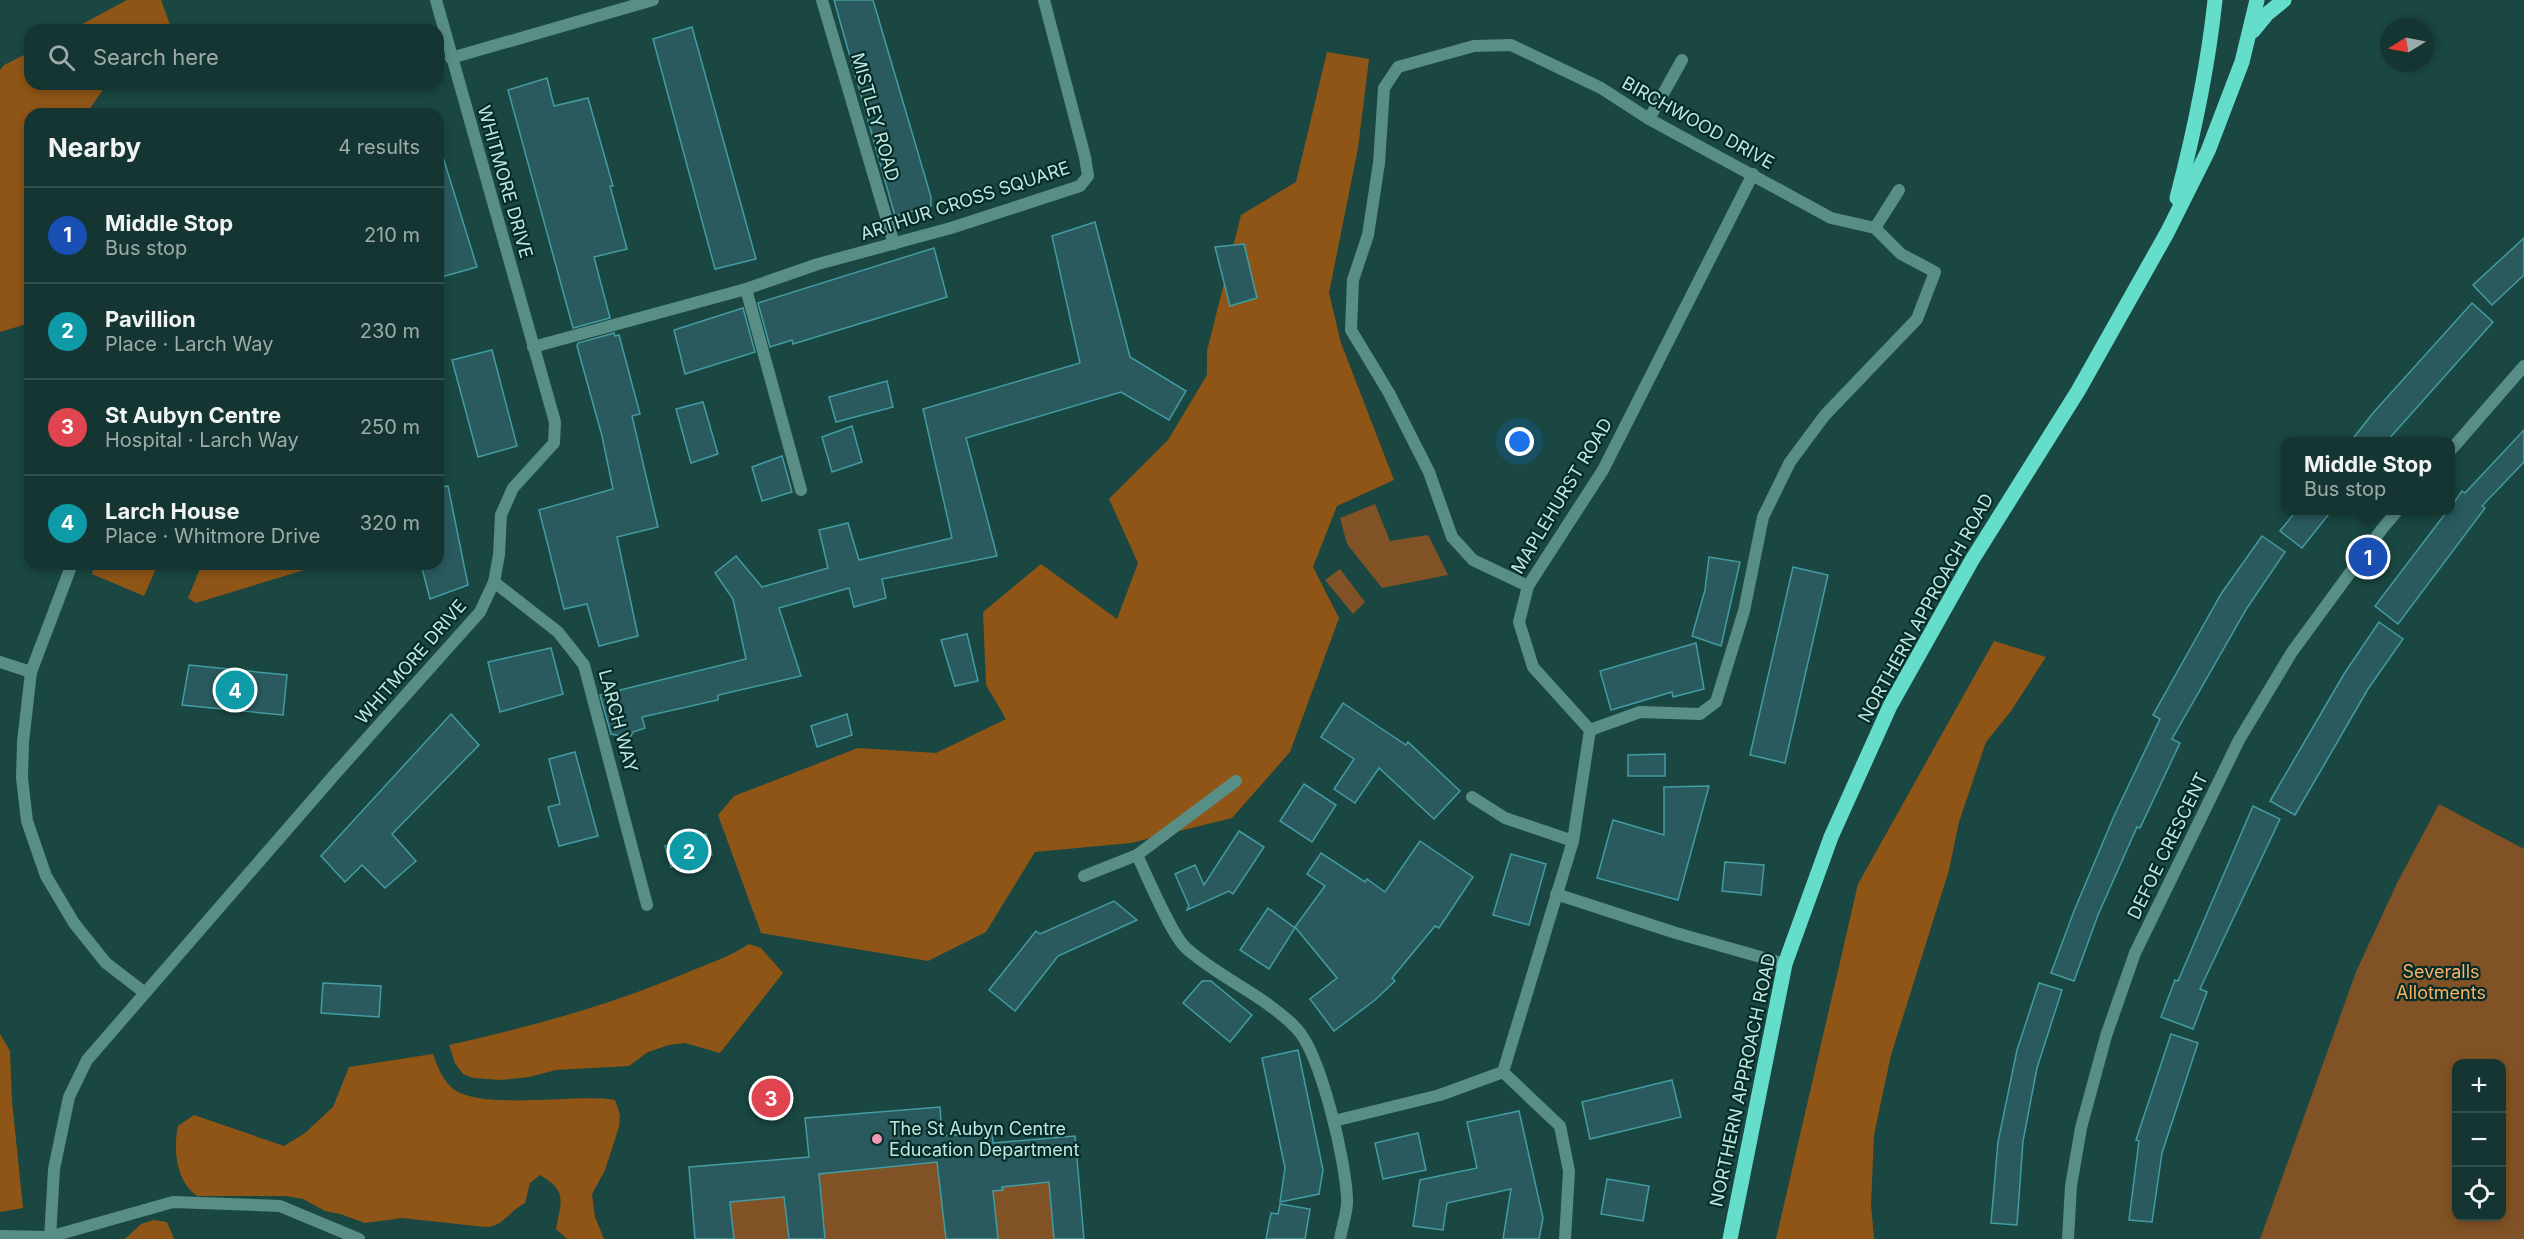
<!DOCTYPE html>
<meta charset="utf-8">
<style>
body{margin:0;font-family:Inter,sans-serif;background:#1d3d39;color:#f1f3f6}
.controls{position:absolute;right:18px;bottom:18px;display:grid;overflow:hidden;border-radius:12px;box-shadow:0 3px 9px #0003}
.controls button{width:54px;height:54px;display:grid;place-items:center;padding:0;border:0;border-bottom:2px solid #33504d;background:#143531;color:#f1f3f6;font:30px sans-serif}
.compass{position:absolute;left:2380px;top:18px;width:54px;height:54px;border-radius:50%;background:#143531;box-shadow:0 3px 9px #0003;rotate:260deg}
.you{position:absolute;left:1520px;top:442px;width:21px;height:21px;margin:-15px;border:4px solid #fff;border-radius:50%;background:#1a73e8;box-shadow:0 0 0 9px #1a73e833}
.badge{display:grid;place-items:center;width:39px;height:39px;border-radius:50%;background:#f19ab1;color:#fff;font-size:20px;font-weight:700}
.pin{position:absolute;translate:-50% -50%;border:3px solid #fff;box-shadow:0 2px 6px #0006}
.popup{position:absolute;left:2281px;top:437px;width:174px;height:78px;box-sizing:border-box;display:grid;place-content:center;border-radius:12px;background:#143531;filter:drop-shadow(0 2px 4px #0005);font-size:20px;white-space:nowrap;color:#9dabab}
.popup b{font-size:22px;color:#f1f3f6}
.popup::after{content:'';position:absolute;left:50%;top:100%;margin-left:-12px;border:12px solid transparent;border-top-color:#143531}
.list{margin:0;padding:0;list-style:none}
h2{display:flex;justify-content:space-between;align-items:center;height:78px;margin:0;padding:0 24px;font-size:26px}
h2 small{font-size:20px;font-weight:400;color:#9dabab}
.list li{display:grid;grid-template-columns:39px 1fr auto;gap:18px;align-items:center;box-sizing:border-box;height:96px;padding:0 24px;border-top:2px solid #33504d}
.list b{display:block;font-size:22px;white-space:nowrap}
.list p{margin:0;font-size:20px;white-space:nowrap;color:#9dabab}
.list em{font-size:20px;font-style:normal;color:#9dabab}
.icon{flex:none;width:33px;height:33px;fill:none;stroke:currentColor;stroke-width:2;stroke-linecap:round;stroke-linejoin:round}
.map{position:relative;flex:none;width:2524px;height:1239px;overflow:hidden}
.search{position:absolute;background:#143531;box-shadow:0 3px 9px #0003;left:24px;top:24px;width:420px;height:66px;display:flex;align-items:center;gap:15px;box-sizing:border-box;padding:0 21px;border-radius:18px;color:#9dabab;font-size:22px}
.panel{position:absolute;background:#143531;box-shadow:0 3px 9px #0003;left:24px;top:108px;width:420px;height:462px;border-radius:18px}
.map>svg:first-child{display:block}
.green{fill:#815225;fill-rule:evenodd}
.forest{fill:#8e5516}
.building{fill:#2a5a5e;stroke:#439ca3;stroke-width:1.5}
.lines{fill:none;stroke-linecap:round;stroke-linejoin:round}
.street{stroke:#588e85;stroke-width:12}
.primary{stroke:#64ddcb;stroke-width:15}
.poi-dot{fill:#f19ab1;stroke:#062c27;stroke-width:2}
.labels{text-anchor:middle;stroke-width:4.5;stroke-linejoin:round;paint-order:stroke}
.street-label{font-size:18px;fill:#c0e7e0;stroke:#062c27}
.park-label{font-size:18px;fill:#ffb066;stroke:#062c27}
.poi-label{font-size:18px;fill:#c0e7e0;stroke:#062c27;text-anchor:start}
</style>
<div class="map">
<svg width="2524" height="1239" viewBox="0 0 2524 1239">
<rect width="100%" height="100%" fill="#1a4741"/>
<g class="green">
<polygon points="1375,504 1390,541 1428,535 1448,575 1382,588 1347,544 1340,518"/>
<polygon points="1340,569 1365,602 1353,614 1325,580"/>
<path d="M 2439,804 L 2524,849 L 2524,1239 L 2260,1239 L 2356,972 L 2397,883 ZM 2456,1064 L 2502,1064 L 2502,1216 L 2456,1216 Z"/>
<polygon points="937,1162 946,1239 825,1239 819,1174"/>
<polygon points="1032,1173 1035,1184 1049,1182 1055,1239 998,1239 981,1192 1000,1177"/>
<polygon points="785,1197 789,1239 734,1239 730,1202"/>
</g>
<g class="forest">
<polygon points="127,0 161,0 172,30 71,30"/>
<polygon points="30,52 30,84 107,84 86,114 30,114 30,323 0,332 0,70 4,65"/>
<polygon points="1327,52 1369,59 1358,148 1329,293 1341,343 1394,480 1337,506 1313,567 1339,618 1290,752 1232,818 1131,843 1035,852 986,932 928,961 761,933 718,815 734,796 858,748 936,753 1006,719 986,685 983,612 1041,564 1117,619 1138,563 1109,499 1168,440 1207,375 1207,351 1241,215 1296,182"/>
<polygon points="95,564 158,564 144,596 92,574"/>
<polygon points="202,564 324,564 196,603 188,598"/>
<polygon points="1994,641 2046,657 2011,711 1986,742 1959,822 1949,870 1891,1055 1874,1135 1871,1204 1874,1239 1776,1239 1858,884"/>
<path d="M 749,944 L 761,948 L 783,973 L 720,1053 L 685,1043 L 669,1045 L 648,1052 L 629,1066 L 556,1070 L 529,1077 L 501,1080 L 473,1078 L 463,1074 L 455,1063 L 449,1045 C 530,1027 610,1005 686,973 C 707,964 730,957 749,944 Z"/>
<polygon points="0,1034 10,1051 12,1101 23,1208 0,1212"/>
<path d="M 433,1054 C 437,1066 442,1078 451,1087 C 477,1112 577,1093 615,1100 L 620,1115 L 619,1127 L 605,1170 L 592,1194 L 595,1217 L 604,1239 L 567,1239 L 556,1229 C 561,1202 568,1191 540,1175 L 530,1183 L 525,1203 C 510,1210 503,1227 485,1227 L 402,1218 L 365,1223 L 340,1214 L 325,1211 L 303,1199 L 286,1196 L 197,1196 C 176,1181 173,1150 178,1126 L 194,1115 L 284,1146 L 305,1133 L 333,1107 L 349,1067 Z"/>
<polygon points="154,1220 167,1222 174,1239 125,1239 141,1224"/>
</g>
<g class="building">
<polygon points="834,0 873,0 931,197 931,206 895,216"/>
<polygon points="692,27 756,259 715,269 653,39"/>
<polygon points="547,78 554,106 588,98 613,186 610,186 627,249 594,257 610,318 573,328 508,90"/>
<polygon points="443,157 477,267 438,278 438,158"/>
<polygon points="1095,222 1130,357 1186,391 1169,420 1121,392 966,438 997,556 882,579 886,598 854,607 849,588 779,608 801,676 718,695 718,700 642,717 645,728 633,732 630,738 611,734 600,695 746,659 733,599 715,573 736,556 762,587 828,568 819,530 848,523 859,560 952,538 923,409 1080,363 1052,236"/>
<polygon points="2524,238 2524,275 2492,305 2473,285"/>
<polygon points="1244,244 1257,298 1230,306 1215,247"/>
<polygon points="934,248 947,297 793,344 792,340 770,347 758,303"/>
<polygon points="2472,303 2493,322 2387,441 2351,441 2373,413"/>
<polygon points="743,308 755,352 685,374 674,330"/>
<polygon points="614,333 615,336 619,335 640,414 632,416 658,527 617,537 638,636 599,646 587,604 564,609 539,510 613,489 602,436 577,346 578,343"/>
<polygon points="492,350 517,446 478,457 452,360"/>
<polygon points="887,381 893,407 836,422 829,397"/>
<polygon points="703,402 718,454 691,463 676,409"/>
<polygon points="852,426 862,462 832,472 822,437"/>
<polygon points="2524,430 2524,462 2482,506 2485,508 2398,624 2375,606 2448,510 2451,510 2451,507 2462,491 2465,493"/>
<polygon points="782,456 792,492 762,501 752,467"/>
<polygon points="448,486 468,585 430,599 421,564 438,564 438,487"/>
<polygon points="2297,510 2332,510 2302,548 2280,531"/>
<polygon points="2262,536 2285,552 2247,608 2172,739 2180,743 2140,828 2137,827 2098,915 2074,981 2051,973 2074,911 2114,816 2160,719 2153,715 2221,594"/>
<polygon points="1709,557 1740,562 1721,646 1692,636 1705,590"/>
<polygon points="1793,567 1828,575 1785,763 1750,755"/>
<polygon points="2379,622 2403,639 2368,689 2295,815 2270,801 2344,674"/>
<polygon points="967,634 978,681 955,686 941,640"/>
<polygon points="1696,643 1704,689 1673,697 1672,692 1611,710 1600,671"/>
<polygon points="551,648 563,694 500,712 488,662"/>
<polygon points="189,665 287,675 283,715 182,705"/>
<polygon points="1343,703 1406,745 1408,742 1460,791 1434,819 1379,768 1355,803 1334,789 1354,759 1321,737"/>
<polygon points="451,714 479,745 392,834 416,861 385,888 362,865 345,882 321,856"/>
<polygon points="847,714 852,735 817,747 811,726"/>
<polygon points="575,752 598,836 559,846 548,807 560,804 549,759"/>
<polygon points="1665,754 1665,776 1628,776 1628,755"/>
<polygon points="1304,784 1336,805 1312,842 1280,821"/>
<polygon points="1709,786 1678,900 1597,878 1613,820 1664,835 1664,787"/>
<polygon points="2253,806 2280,819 2200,989 2207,992 2193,1029 2161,1017 2175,980 2178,981"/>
<polygon points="1239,831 1264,847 1233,894 1229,891 1187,910 1189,906 1175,874 1195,865 1204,885"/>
<polygon points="706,834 712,855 671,867 665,846"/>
<polygon points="1420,841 1473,877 1439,928 1435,926 1392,978 1395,981 1375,1000 1334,1031 1310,999 1337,978 1295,927 1325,886 1307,874 1321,853 1365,882 1367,879 1385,892"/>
<polygon points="1511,854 1546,864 1529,925 1493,915"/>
<polygon points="1725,862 1764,865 1761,895 1722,891"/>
<polygon points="1114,901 1137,920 1058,956 1015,1011 989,990 1036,931 1040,934"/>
<polygon points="1268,908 1295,928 1269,969 1240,950"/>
<polygon points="1202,981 1211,981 1252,1015 1230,1042 1183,1003"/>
<polygon points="323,983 381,986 379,1017 321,1013"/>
<polygon points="2039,983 2062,990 2037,1068 2023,1141 2017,1225 1991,1223 1998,1142 2017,1050"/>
<polygon points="2171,1034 2198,1043 2162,1153 2152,1222 2129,1220 2139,1141 2136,1140"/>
<polygon points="1298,1050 1323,1170 1319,1194 1280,1202 1285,1168 1262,1058"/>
<polygon points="1672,1080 1681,1117 1590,1139 1582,1102"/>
<polygon points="940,1107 942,1136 992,1132 993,1143 1075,1136 1084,1239 1054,1239 1049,1182 1002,1187 1003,1190 993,1191 998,1239 946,1239 937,1162 819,1174 825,1239 789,1239 784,1197 730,1202 734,1239 695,1239 689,1167 809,1157 805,1118"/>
<polygon points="1519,1111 1543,1218 1539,1239 1503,1239 1511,1189 1447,1203 1443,1230 1413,1226 1420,1180 1477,1168 1467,1122"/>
<polygon points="1418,1133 1426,1170 1383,1179 1375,1143"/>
<polygon points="1607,1179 1649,1186 1643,1221 1601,1214"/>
<polygon points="1280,1204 1310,1209 1305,1239 1266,1239 1271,1213 1278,1214"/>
</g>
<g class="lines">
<g class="street">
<polyline points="822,0 894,244"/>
<polyline points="451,58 653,0"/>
<polyline points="1649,119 1682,60"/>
<polyline points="1875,228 1899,190"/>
<polyline points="746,289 801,490"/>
<polyline points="533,347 746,289 818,264 951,228 1080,186 1088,176 1085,157 1044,0"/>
<polyline points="2450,451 2524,366"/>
<polyline points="72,564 31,672 23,742 22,778 27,821 46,876 74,923 106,963 145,993"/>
<polyline points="494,582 558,632 584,665 647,905"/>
<polyline points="1528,586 1473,560 1452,537 1429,472 1389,393 1351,330 1353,280 1368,235 1379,163 1384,88 1398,67 1474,46 1511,45 1601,88 1649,119 1831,218 1875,228 1901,254 1935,272 1917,319 1825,415 1790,462 1763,517 1744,611 1716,702 1700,714 1640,712 1590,730"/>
<polyline points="0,662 31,672"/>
<polyline points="1472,797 1505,818 1573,841"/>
<path d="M 1137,855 C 1147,876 1171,934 1186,948 C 1219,978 1266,996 1297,1029 C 1321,1055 1346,1162 1347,1199 C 1348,1211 1342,1226 1340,1239"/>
<polyline points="1084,876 1137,855 1236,781"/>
<polyline points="1556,894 1676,933 1785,964"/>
<polyline points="1503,1072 1560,1126 1569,1171 1565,1239"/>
<polyline points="1334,1121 1440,1095 1503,1072 1573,841 1590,730 1533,667 1519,622 1528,586 1603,470 1753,174"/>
<polyline points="0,1236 49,1237 173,1202 280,1206 359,1239"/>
<polyline points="50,1239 54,1169 69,1097 87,1060 336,773 480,612 494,582 499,555 501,515 513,488 554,443 555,422 436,0"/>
<polyline points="2068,1239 2071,1186 2081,1128 2106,1036 2135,953 2239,740 2292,652 2382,529 2398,510"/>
</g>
<g class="primary">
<polyline points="2253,31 2267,14 2284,0"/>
<path d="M 2177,198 C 2194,133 2208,67 2215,0"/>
<polyline points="1730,1239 1785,964 1831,837 1890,706 1972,560 2078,391 2167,233 2208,151 2242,62 2257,0"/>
</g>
</g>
<circle class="poi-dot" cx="877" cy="1139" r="6"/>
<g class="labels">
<g class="street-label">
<text transform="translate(875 117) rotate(74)" y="6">MISTLEY ROAD</text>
<text transform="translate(1698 123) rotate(29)" y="6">BIRCHWOOD DRIVE</text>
<text transform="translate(505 182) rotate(74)" y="6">WHITMORE DRIVE</text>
<text transform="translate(965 201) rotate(-18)" y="6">ARTHUR CROSS SQUARE</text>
<text transform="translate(1562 496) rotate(-59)" y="6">MAPLEHURST ROAD</text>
<text transform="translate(1926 608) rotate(-61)" y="6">NORTHERN APPROACH ROAD</text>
<text transform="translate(411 662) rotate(-49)" y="6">WHITMORE DRIVE</text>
<text transform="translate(618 721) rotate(75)" y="6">LARCH WAY</text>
<text transform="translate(2168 846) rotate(-64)" y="6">DEFOE CRESCENT</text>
<text transform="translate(1743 1080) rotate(-78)" y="6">NORTHERN APPROACH ROAD</text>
</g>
<g class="park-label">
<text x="2441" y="978">Severalls<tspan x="2441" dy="21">Allotments</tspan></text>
</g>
<g class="poi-label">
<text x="889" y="1135">The St Aubyn Centre<tspan x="889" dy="21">Education Department</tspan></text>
</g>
</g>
</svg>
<div class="controls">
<button>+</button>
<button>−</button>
<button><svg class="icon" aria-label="locate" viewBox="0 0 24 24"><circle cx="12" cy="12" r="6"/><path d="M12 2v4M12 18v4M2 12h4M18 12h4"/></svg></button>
</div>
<svg class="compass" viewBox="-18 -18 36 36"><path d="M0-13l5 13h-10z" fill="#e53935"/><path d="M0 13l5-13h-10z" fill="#9dabab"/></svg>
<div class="you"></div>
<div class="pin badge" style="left:2368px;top:557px;background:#1a4fb4">1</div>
<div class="popup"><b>Middle Stop</b>Bus stop</div>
<div class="pin badge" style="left:689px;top:851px;background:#0f9aa8">2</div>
<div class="pin badge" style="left:771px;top:1098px;background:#e0444e">3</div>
<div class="pin badge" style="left:235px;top:690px;background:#0f9aa8">4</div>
<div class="search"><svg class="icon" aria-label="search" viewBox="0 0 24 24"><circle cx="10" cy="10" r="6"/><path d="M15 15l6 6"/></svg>Search here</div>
<section class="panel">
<h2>Nearby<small>4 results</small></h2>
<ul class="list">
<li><span class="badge" style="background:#1a4fb4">1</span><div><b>Middle Stop</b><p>Bus stop</p></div><em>210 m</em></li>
<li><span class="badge" style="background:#0f9aa8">2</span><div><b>Pavillion</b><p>Place · Larch Way</p></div><em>230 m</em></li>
<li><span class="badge" style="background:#e0444e">3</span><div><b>St Aubyn Centre</b><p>Hospital · Larch Way</p></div><em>250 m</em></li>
<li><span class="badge" style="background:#0f9aa8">4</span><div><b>Larch House</b><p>Place · Whitmore Drive</p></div><em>320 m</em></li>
</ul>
</section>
</div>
